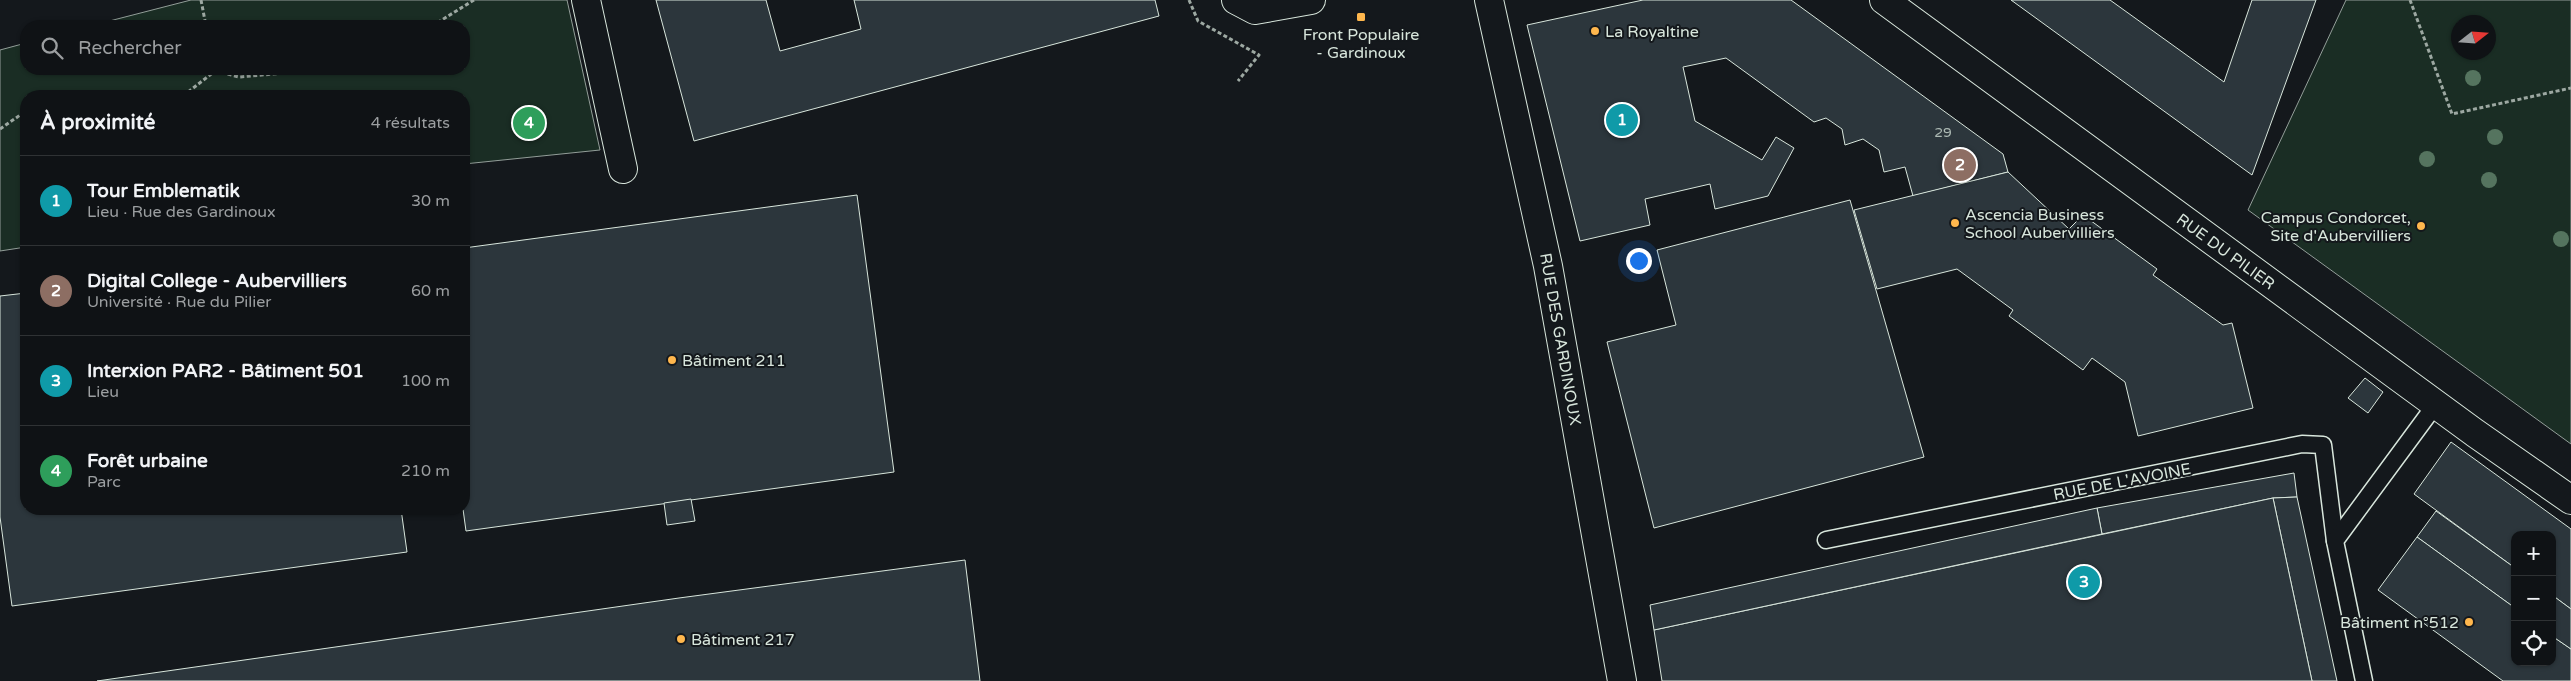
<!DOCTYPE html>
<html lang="fr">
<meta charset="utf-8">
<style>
body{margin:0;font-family:"Varela Round",sans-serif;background:#181b1e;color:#f1f3f6}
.controls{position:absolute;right:15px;bottom:15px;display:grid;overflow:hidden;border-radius:10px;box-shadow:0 1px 4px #0004}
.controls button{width:45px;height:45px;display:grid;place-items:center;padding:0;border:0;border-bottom:1px solid #2f3234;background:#0f1215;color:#f1f3f6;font:25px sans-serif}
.compass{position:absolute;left:2451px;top:15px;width:45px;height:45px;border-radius:50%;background:#0f1215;box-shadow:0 1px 4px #0004;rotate:73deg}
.you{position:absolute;left:1638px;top:260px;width:18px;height:18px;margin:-12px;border:4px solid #fff;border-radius:50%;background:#1a73e8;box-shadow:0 0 0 8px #1a73e833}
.badge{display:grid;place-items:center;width:32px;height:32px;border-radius:50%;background:#ffb74d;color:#fff;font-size:16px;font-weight:700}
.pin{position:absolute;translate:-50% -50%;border:2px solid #fff;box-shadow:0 1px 5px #0006}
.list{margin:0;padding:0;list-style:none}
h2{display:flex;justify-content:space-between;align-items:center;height:65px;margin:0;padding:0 20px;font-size:21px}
h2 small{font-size:16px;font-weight:400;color:#9b9ea0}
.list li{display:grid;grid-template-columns:32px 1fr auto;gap:15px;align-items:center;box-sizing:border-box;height:90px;padding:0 20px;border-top:1px solid #2f3234}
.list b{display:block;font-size:19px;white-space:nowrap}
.list p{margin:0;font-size:16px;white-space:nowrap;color:#9b9ea0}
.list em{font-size:16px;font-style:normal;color:#9b9ea0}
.icon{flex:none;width:28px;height:28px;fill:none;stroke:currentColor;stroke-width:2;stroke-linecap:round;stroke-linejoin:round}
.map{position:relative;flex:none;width:2571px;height:681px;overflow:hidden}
.search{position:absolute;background:#0f1215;box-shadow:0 1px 4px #0004;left:20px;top:20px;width:450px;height:55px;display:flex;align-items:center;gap:12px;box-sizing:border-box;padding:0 18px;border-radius:20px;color:#9b9ea0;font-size:19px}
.panel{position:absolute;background:#0f1215;box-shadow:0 1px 4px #0004;left:20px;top:90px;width:450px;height:425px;border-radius:20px}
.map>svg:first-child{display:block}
.green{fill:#1a2d24;stroke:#939e99;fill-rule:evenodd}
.building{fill:#2c363c;stroke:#d8e6dc}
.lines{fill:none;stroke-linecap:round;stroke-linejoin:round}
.service-casing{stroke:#d8e6dc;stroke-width:19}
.minor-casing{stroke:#d8e6dc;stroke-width:30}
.path{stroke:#9da8a2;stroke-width:3;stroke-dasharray:4 2.5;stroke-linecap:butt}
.service{stroke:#14181c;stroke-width:16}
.minor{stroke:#14181c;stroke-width:28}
.tree{fill:#55745f}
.poi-dot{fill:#ffb74d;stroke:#14181c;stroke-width:2}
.labels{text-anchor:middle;stroke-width:4;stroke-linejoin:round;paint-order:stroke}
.number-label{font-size:14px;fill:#adbab4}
.poi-label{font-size:16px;fill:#d8e6dc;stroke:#14181c;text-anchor:start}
.street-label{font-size:16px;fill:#d8e6dc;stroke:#14181c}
</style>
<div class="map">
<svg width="2571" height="681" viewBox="0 0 2571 681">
<rect width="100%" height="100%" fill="#14181c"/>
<g class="green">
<polygon points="191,0 567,0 600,150 464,164 464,96 26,96 26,247 0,251 0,50 26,43 26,69 464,69 464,26 90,26"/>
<path d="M 2346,0 L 2571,0 L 2571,444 L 2248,210 ZM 2488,22 L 2488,52 L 2458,52 L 2458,22 Z"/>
</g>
<g class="building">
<polygon points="656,0 766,0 780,51 861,29 854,0 1155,0 1159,16 694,141"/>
<polygon points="1643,0 1791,0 2003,154 2008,172 1913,196 1905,167 1884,172 1879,150 1863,139 1845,145 1842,129 1826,118 1814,122 1726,58 1683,67 1695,121 1762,160 1776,137 1794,148 1768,196 1715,209 1710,184 1645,199 1650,225 1580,241 1527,25"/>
<polygon points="2011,0 2110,0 2224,82 2252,0 2316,0 2252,175"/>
<polygon points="2008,172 2069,229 2083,215 2157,269 2153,275 2223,325 2232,323 2253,408 2138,436 2125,382 2092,358 2083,370 2009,316 2013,310 1957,269 1877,289 1854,210"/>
<polygon points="857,195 894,472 466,531 463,509 464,248"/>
<polygon points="1850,200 1924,457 1654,528 1607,342 1676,325 1657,250"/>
<polygon points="26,293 26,509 401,509 407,552 12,606 0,517 0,296"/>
<polygon points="2365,378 2383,392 2368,413 2348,398"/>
<polygon points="2451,442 2571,529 2571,609 2552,595 2552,535 2515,535 2515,568 2414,494"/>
<polygon points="2294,473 2297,497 2273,498 2102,534 2097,508"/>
<polygon points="2297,497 2337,681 2312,681 2273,498"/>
<polygon points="2273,498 2312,681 1662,681 1654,630"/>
<polygon points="691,499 695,521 667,525 664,503"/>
<polygon points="2097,508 2102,534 1654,630 1650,605"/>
<polygon points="2436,511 2515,568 2515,608 2417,537"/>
<polygon points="2417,537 2515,608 2515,662 2552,662 2552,636 2571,649 2571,681 2503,681 2378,590"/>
<polygon points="965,560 980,681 97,681 679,598"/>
<polygon points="2552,595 2571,609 2571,649 2552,636"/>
</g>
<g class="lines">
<defs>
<g id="service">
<polyline points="1826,540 2302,444 2323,445 2335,541"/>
<polyline points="2364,681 2335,541 2436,404"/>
</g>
<g id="minor">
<polyline points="586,0 623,169"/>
<polyline points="1236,0 1255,10 1311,0"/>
<polyline points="1489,0 1548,266 1622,681"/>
<polyline points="1884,0 2475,433 2571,500"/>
</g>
</defs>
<use href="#service" class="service-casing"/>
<use href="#minor" class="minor-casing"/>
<g class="path">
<polyline points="201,0 206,26"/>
<polyline points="1189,0 1198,21 1259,55 1238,81"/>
<polyline points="2410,0 2452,114 2571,88"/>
<polyline points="432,26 474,0"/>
<polyline points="215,71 239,77 332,69"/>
<polyline points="47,96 114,92 182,96"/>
<polyline points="183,96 215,71 214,69"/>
<polyline points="0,129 26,111"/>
</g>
<use href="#service" class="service"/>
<use href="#minor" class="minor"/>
</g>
<g class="tree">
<circle cx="2473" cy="78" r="8"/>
<circle cx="2495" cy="137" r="8"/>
<circle cx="2427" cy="159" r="8"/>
<circle cx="2489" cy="180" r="8"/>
<circle cx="2561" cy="239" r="8"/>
</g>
<g class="poi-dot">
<rect x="1356" y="12" width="10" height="10" rx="2.5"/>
<circle cx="1595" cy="31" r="5"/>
<circle cx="1955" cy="223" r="5"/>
<circle cx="2421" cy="226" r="5"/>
<circle cx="672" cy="360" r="5"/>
<circle cx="2469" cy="622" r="5"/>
<circle cx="681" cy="639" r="5"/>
</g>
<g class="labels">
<g class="number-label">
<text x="1943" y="137">29</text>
</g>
<g class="poi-label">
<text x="1605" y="37">La Royaltine</text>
<text x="1361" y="40" text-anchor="middle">Front Populaire<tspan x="1361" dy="18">- Gardinoux</tspan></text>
<text x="1965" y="220">Ascencia Business<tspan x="1965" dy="18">School Aubervilliers</tspan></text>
<text x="2411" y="223" text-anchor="end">Campus Condorcet,<tspan x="2411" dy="18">Site d'Aubervilliers</tspan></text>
<text x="682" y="366">Bâtiment 211</text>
<text x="2459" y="628" text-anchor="end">Bâtiment n°512</text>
<text x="691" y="645">Bâtiment 217</text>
</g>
<g class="street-label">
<text transform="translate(2226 251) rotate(36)" y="6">RUE DU PILIER</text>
<text transform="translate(1561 339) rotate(80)" y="6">RUE DES GARDINOUX</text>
<text transform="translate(2122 481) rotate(-11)" y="6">RUE DE L'AVOINE</text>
</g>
</g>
</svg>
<div class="controls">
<button>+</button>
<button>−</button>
<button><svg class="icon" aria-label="locate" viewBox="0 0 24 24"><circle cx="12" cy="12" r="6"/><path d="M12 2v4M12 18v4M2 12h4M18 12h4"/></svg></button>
</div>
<svg class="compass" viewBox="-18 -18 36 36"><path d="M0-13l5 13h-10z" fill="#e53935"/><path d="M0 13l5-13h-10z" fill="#9b9ea0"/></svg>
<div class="you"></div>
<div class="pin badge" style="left:1622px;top:120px;background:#0f9aa8">1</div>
<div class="pin badge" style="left:1960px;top:165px;background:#8d6e63">2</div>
<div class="pin badge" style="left:2084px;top:582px;background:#0f9aa8">3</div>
<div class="pin badge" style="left:529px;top:123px;background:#2e9e5b">4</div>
<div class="search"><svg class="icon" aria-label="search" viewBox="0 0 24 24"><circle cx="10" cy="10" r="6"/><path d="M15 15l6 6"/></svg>Rechercher</div>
<section class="panel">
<h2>À proximité<small>4 résultats</small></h2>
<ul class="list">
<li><span class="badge" style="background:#0f9aa8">1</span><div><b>Tour Emblematik</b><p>Lieu · Rue des Gardinoux</p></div><em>30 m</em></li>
<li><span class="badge" style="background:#8d6e63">2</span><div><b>Digital College - Aubervilliers</b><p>Université · Rue du Pilier</p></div><em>60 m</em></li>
<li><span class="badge" style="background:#0f9aa8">3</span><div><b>Interxion PAR2 - Bâtiment 501</b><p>Lieu</p></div><em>100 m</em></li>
<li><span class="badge" style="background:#2e9e5b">4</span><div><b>Forêt urbaine</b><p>Parc</p></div><em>210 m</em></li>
</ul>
</section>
</div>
